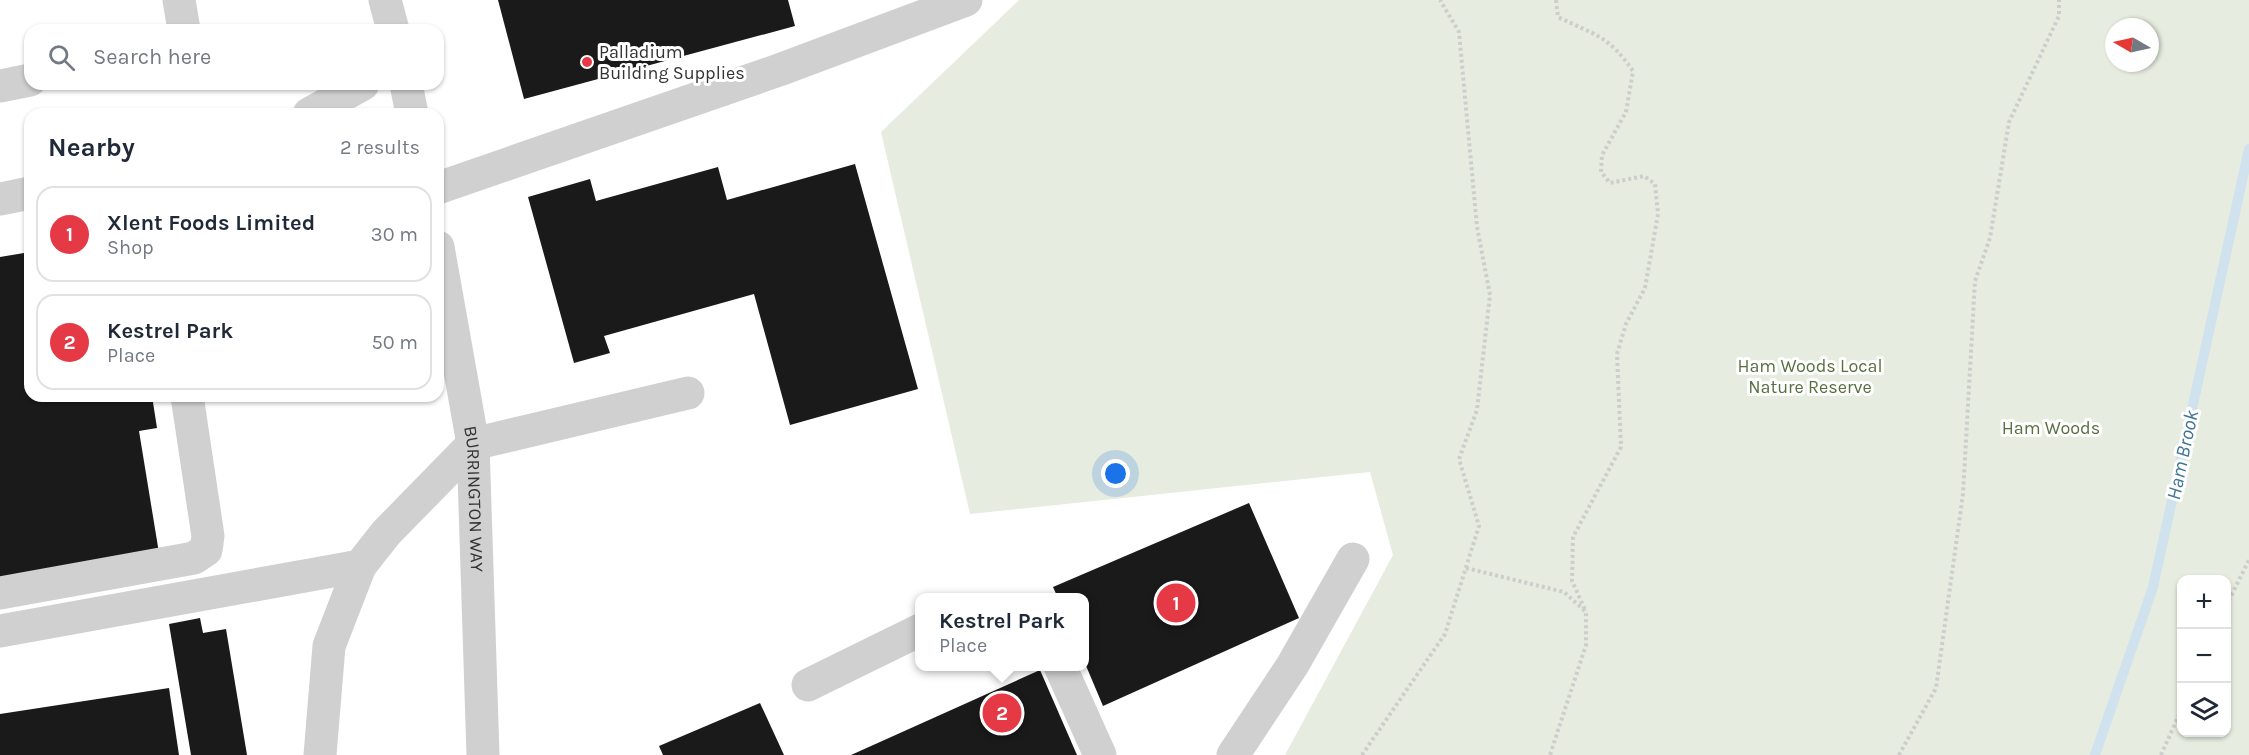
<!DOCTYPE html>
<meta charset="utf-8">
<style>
body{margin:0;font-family:Karla,sans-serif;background:#f6f6f7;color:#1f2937}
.controls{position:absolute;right:18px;bottom:18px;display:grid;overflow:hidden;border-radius:12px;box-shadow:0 2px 4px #0004}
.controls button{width:54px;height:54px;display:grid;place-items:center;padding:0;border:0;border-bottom:2px solid #e0e1e3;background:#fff;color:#1f2937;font:30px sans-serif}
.compass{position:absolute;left:2105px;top:18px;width:54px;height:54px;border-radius:50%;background:#fff;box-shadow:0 2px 4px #0004;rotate:279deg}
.you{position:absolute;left:1116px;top:474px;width:21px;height:21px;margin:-15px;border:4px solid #fff;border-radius:50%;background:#1a73e8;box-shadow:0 0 0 9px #1a73e833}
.badge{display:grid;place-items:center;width:39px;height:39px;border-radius:50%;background:#e63946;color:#fff;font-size:20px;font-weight:700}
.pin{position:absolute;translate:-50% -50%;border:3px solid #fff;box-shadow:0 2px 6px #0006}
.popup{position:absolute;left:915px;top:593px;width:174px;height:78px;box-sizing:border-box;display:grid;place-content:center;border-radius:12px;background:#fff;filter:drop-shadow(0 2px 4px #0005);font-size:20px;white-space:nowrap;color:#747a83}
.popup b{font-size:22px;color:#1f2937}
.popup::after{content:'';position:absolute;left:50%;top:100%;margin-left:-12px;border:12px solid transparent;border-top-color:#fff}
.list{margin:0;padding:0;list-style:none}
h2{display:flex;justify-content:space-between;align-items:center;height:78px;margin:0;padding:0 24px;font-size:26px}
h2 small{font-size:20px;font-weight:400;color:#747a83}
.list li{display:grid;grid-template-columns:39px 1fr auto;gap:18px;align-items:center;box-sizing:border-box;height:96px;margin:0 12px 12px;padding:0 12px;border:2px solid #e0e1e3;border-radius:18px}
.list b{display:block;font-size:22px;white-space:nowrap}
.list p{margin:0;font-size:20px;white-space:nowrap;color:#747a83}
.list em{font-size:20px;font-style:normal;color:#747a83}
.icon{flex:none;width:33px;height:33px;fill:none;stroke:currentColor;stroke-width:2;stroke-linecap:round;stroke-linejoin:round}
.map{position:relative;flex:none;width:2249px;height:755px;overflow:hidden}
.search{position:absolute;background:#fff;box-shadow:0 2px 4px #0004;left:24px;top:24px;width:420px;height:66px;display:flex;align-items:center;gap:15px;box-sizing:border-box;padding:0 21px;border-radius:18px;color:#747a83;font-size:22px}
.panel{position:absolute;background:#fff;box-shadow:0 2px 4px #0004;left:24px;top:108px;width:420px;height:294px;border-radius:18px}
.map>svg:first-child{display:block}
.green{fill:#e6ecdf;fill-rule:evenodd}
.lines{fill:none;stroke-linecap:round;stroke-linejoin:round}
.stream{stroke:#cfe2ee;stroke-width:10}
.building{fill:#1a1a1a}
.path{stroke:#cdcdcd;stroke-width:4;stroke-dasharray:3 3;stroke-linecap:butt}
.minor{stroke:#d0d0d0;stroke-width:33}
.poi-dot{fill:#e63946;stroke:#fff;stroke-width:2}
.labels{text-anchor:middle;stroke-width:6;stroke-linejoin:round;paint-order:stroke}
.poi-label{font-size:18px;fill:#333;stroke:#fff;text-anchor:start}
.park-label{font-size:18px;fill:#56703f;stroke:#fff}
.street-label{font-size:18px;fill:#333;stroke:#fff}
.water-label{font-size:20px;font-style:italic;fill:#3f7597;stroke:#fff}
</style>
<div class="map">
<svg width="2249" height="755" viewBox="0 0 2249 755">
<rect width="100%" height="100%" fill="#fff"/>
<path class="green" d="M 1019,0 L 2249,0 L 2249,755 L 1285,755 L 1393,555 L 1370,472 L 970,514 L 881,132 ZM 2114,27 L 2150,27 L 2150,63 L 2114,63 ZM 2182,580 L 2226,580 L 2226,732 L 2182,732 Z"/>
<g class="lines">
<polyline class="stream" points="2095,755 2153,587 2249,149"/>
</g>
<g class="building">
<polygon points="498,0 788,0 795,26 524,99"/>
<polygon points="855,164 918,389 790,425 754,294 604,336 610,353 574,363 528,197 590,179 596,201 718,167 727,200"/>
<polygon points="30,252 30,396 152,396 157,428 139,431 159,553 0,578 0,257"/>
<polygon points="1249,503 1299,618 1103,706 1084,661 1084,598 1058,598 1053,587"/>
<polygon points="200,618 203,633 226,629 247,755 191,755 169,624"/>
<polygon points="1040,670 1077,755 851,755"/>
<polygon points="169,688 179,755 0,755 0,714"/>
<polygon points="760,703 784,755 663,755 659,746"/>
</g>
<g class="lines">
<g class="path">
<path d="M 1556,0 L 1558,17 C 1596,36 1607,34 1633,71 L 1626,112 L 1602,155 L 1601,172 L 1610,183 L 1644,176 L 1655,184 L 1658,214 L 1645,288 L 1626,324 L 1617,354 L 1621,447 L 1573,537 L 1572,581 L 1586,612"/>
<polyline points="1466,568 1564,592 1586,612 1586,645 1550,755"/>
<polyline points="2226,606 2249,560"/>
<polyline points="1362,755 1445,634 1479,526 1459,459 1477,410 1490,295 1477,227 1459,32 1440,0"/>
<polyline points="1899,755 1936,688 1963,494 1975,281 1990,238 2009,122 2059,16 2059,0"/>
<polyline points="2161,755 2182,708"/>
</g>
<g class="minor">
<polyline points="179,0 184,30"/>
<polyline points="385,0 393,30"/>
<polyline points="406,84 412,114"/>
<polyline points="0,86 30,80"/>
<polyline points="309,114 363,84"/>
<polyline points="438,188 779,70 966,0"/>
<polyline points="0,199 30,193"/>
<path id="s1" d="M 438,247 L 473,444 L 483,755"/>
<polyline points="0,593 194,558 206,550 208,536 187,396"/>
<polyline points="0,631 360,566"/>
<polyline points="1060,666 1100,755"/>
<polyline points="808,685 920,630"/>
<polyline points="320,755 329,646 360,566 386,533 473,444 688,393"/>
<polyline points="1233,755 1292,666 1353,559"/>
</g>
</g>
<circle class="poi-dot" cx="587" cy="62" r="6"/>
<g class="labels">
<g class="poi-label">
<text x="599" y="58">Palladium<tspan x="599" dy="21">Building Supplies</tspan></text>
</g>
<g class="park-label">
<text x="1810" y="372">Ham Woods Local<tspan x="1810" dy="21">Nature Reserve</tspan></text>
<text x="2051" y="434">Ham Woods</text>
</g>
<g class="street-label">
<text dy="6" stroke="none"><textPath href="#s1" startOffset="255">BURRINGTON WAY</textPath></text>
</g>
<g class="water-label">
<text transform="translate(2182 455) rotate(-78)" y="7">Ham Brook</text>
</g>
</g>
</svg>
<div class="controls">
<button>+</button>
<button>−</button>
<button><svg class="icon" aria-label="layers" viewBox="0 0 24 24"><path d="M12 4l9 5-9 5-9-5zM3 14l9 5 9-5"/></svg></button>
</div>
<svg class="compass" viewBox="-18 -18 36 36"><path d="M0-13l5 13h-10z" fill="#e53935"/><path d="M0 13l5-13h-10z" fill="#747a83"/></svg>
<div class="you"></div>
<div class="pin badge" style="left:1176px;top:603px">1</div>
<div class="pin badge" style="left:1002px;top:713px">2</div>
<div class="popup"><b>Kestrel Park</b>Place</div>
<div class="search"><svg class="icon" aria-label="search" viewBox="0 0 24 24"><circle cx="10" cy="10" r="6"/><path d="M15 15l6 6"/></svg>Search here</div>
<section class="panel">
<h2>Nearby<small>2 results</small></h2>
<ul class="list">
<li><span class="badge">1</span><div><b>Xlent Foods Limited</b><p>Shop</p></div><em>30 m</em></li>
<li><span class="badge">2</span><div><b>Kestrel Park</b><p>Place</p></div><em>50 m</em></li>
</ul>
</section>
</div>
